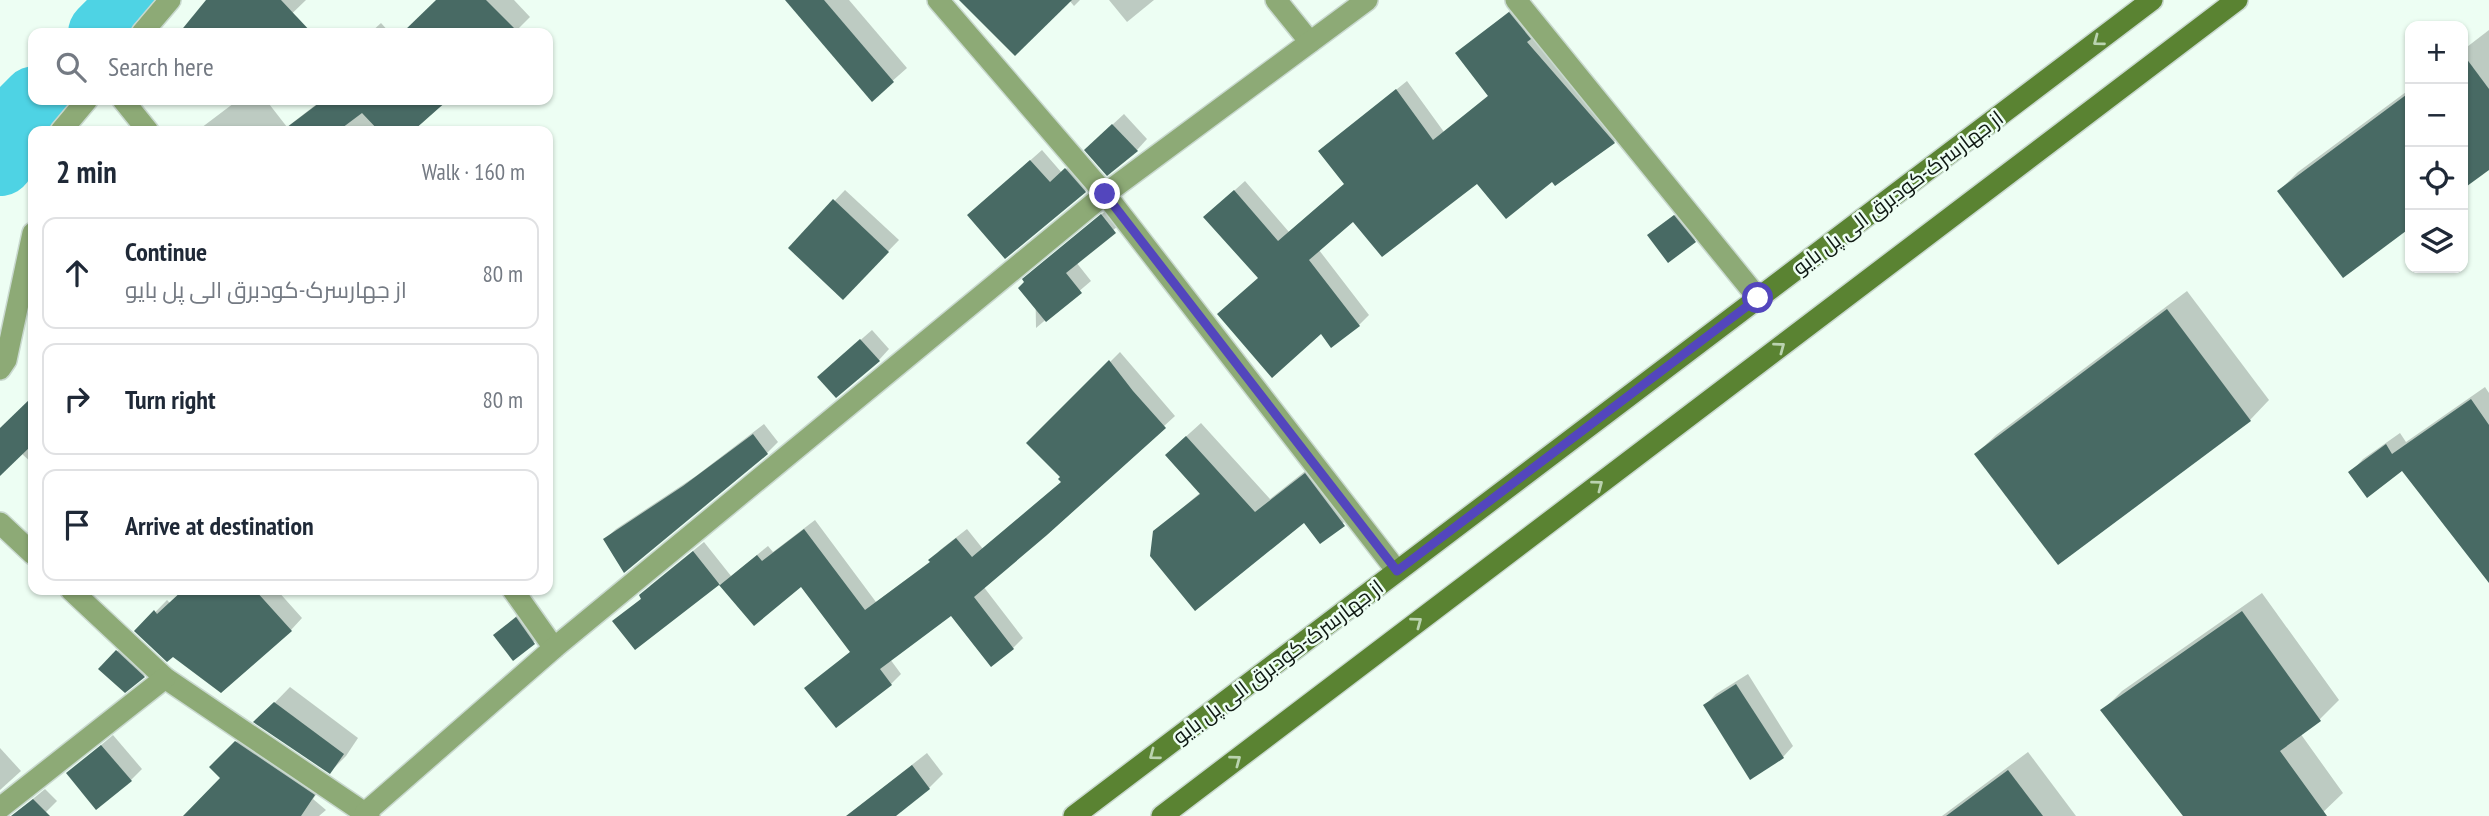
<!DOCTYPE html>
<meta charset="utf-8">
<style>
body{margin:0;font-family:"PT Sans Narrow",Cairo,sans-serif;background:#f2f2f3;color:#1f2937}
.controls{position:absolute;right:21px;top:21px;display:grid;overflow:hidden;border-radius:14px;box-shadow:0 2px 5px #0004}
.controls button{width:63px;height:63px;display:grid;place-items:center;padding:0;border:0;border-bottom:2px solid #e0e1e3;background:#fff;color:#1f2937;font:35px sans-serif}
.stop{position:absolute;width:21px;height:21px;margin:-16px;border:5px solid #5346bd;border-radius:50%;background:#fff}
.stop.end{background:#5346bd;border-color:#fff;box-shadow:0 2px 7px #0008}
.list{margin:0;padding:0;list-style:none}
h2{display:flex;justify-content:space-between;align-items:center;height:91px;margin:0;padding:0 28px;font-size:30px}
h2 small{font-size:23px;font-weight:400;color:#747a83}
.list li{display:grid;grid-template-columns:46px 1fr auto;gap:21px;align-items:center;box-sizing:border-box;height:112px;margin:0 14px 14px;padding:0 14px;border:2px solid #e0e1e3;border-radius:14px}
.list b{display:block;font-size:26px;white-space:nowrap}
.list p{margin:0;font-size:23px;white-space:nowrap;color:#747a83}
.list em{font-size:23px;font-style:normal;color:#747a83}
.icon{flex:none;width:38px;height:38px;fill:none;stroke:currentColor;stroke-width:2;stroke-linecap:round;stroke-linejoin:round}
.map{position:relative;flex:none;width:2489px;height:816px;overflow:hidden}
.search{position:absolute;background:#fff;box-shadow:0 2px 5px #0004;left:28px;top:28px;width:525px;height:77px;display:flex;align-items:center;gap:18px;box-sizing:border-box;padding:0 24px;border-radius:14px;color:#747a83;font-size:26px}
.panel{position:absolute;background:#fff;box-shadow:0 2px 5px #0004;left:28px;top:126px;width:525px;height:469px;border-radius:14px}
.map>svg:first-child{display:block}
.shadow{fill:#0003}
.lines{fill:none;stroke-linecap:round;stroke-linejoin:round}
.river{stroke:#4ed3e4;stroke-width:68}
.building{fill:#486a64}
.street-casing{stroke:#c9d9cf;stroke-width:24}
.secondary-casing{stroke:#c9d9cf;stroke-width:24}
.street{stroke:#8daa76;stroke-width:21}
.secondary{stroke:#5a8332;stroke-width:21}
.oneway{stroke:#bad3af}
.route{stroke:#5346bd;stroke-width:9}
.labels{text-anchor:middle;stroke-width:5;stroke-linejoin:round;paint-order:stroke}
.street-label{font-size:21px;fill:#0f1913;stroke:#edfef3}
</style>
<div class="map">
<svg width="2489" height="816" viewBox="0 0 2489 816">
<rect width="100%" height="100%" fill="#edfef3"/>
<g class="shadow">
<polygon points="208,0 306,0 277,28 274,24 266,33 181,33"/>
<polygon points="438,0 514,0 530,17 514,33 404,33"/>
<polygon points="787,0 849,0 907,68 872,99"/>
<polygon points="963,0 1080,0 1074,6 1069,0"/>
<polygon points="1109,0 1154,0 1127,22"/>
<polygon points="1520,3 1624,132 1614,142 1556,184 1552,179 1477,182 1354,219 1319,250 1369,315 1359,325 1321,332 1260,277 1216,207 1245,181 1289,232 1346,183 1320,151 1407,81 1444,132 1489,95 1457,53"/>
<polygon points="381,23 390,33 370,33"/>
<polygon points="2489,30 2489,168 2463,187 2463,50"/>
<polygon points="2410,89 2410,226 2343,276 2279,191 2298,172"/>
<polygon points="238,100 266,100 287,127 322,100 445,100 410,131 197,131"/>
<polygon points="1124,114 1147,139 1137,150 1097,139"/>
<polygon points="1042,150 1062,173 1077,158 1096,180 1085,191 980,205"/>
<polygon points="845,190 899,240 843,298 790,248"/>
<polygon points="1113,205 1125,220 1076,262 1091,281 1036,328 1035,269"/>
<polygon points="1680,211 1700,236 1694,241 1655,230"/>
<polygon points="2187,291 2269,400 2250,420 1976,454 1996,435"/>
<polygon points="872,330 889,349 879,360 831,366"/>
<polygon points="1120,352 1175,416 1046,534 983,586 1023,638 1013,648 951,614 890,659 901,674 891,684 807,688 851,651 801,585 754,624 719,583 635,648 615,621 642,598 651,585 704,542 731,576 768,546 773,552 815,520 876,602 931,561 940,550 967,529 983,549 1063,481 1063,477 1029,443"/>
<polygon points="2485,387 2489,393 2489,555 2403,469 2350,473 2363,459 2400,433 2406,442"/>
<polygon points="33,398 33,464 21,453 0,465 0,430"/>
<polygon points="1201,423 1270,499 1319,460 1358,510 1321,542 1305,521 1154,532 1200,493 1181,441"/>
<polygon points="764,424 778,442 767,453 605,539 616,529 696,476"/>
<polygon points="185,590 277,590 302,618 291,630 137,631 167,600 170,603"/>
<polygon points="2262,593 2339,700 2320,719 2300,733 2343,793 2319,816 2186,816 2103,710 2122,691"/>
<polygon points="527,607 545,632 534,642 495,635"/>
<polygon points="122,646 149,671 144,676 101,669"/>
<polygon points="1748,674 1793,746 1783,757 1705,705 1716,694"/>
<polygon points="290,687 358,738 346,756 330,772 256,722"/>
<polygon points="113,735 142,769 131,780 68,773"/>
<polygon points="241,737 319,790 313,799 326,810 319,816 222,816 223,778 211,767"/>
<polygon points="0,748 21,771 0,790"/>
<polygon points="2028,752 2076,816 1942,816"/>
<polygon points="927,753 943,774 929,788 893,816 847,816"/>
<polygon points="45,789 57,801 46,812 41,816 12,816"/>
</g>
<g class="lines">
<g class="river">
<polyline points="102,33 120,15 130,0"/>
<polyline points="0,162 9,126 35,100"/>
</g>
</g>
<g class="building">
<polygon points="206,0 281,0 312,33 179,33"/>
<polygon points="436,0 486,0 519,33 402,33"/>
<polygon points="785,0 824,0 894,82 872,102"/>
<polygon points="959,0 1072,0 1015,56"/>
<polygon points="1509,12 1531,39 1527,42 1615,143 1555,186 1552,182 1506,219 1477,184 1382,257 1353,222 1309,260 1360,326 1331,348 1321,334 1272,378 1217,314 1258,278 1203,217 1234,190 1278,241 1344,184 1318,151 1396,89 1433,140 1488,96 1455,53"/>
<polygon points="2463,54 2489,89 2489,170 2463,189"/>
<polygon points="2410,92 2410,228 2343,278 2277,191"/>
<polygon points="323,100 448,100 413,131 379,131 362,113 338,131 282,131"/>
<polygon points="1112,124 1138,151 1107,176 1084,150"/>
<polygon points="1030,160 1050,182 1065,168 1086,192 1005,259 967,215"/>
<polygon points="833,199 889,252 843,300 788,248"/>
<polygon points="1101,214 1116,233 1066,273 1082,293 1046,322 1018,288 1024,282 1022,279"/>
<polygon points="1674,215 1696,242 1668,263 1647,235"/>
<polygon points="2167,309 2251,421 2058,565 1974,454"/>
<polygon points="860,339 880,361 836,398 817,377"/>
<polygon points="1109,360 1133,391 1166,428 1047,535 974,597 1014,649 991,667 951,616 880,669 892,685 836,728 804,688 850,652 801,587 754,626 719,585 635,650 612,621 641,599 639,595 693,551 720,585 757,555 762,561 804,529 865,610 930,562 928,560 956,538 972,557 1061,482 1058,479 1060,477 1026,443"/>
<polygon points="33,396 33,444 0,476 0,428"/>
<polygon points="2471,399 2489,425 2489,583 2402,471 2367,498 2348,472 2386,444 2392,454"/>
<polygon points="753,434 768,454 624,573 603,539 683,486"/>
<polygon points="1186,436 1255,512 1305,473 1345,526 1320,544 1304,523 1195,611 1150,556 1153,531 1200,494 1165,455"/>
<polygon points="183,590 255,590 292,631 221,693 173,657 167,662 134,631 154,610 157,614"/>
<polygon points="2242,611 2321,721 2280,751 2327,816 2183,816 2100,710"/>
<polygon points="516,617 535,644 513,661 493,635"/>
<polygon points="116,650 145,677 125,693 98,669"/>
<polygon points="1736,684 1784,758 1750,780 1703,705"/>
<polygon points="274,702 344,754 330,774 253,722"/>
<polygon points="235,741 315,795 301,816 183,816 220,778 209,767"/>
<polygon points="101,745 132,781 96,810 66,773"/>
<polygon points="912,765 930,789 896,816 846,816"/>
<polygon points="2008,770 2043,816 1946,816"/>
<polygon points="33,799 50,816 11,816"/>
</g>
<g class="lines">
<defs>
<g id="street">
<polyline points="938,0 1105,194 1397,571"/>
<polyline points="1276,0 1310,42"/>
<polyline points="1516,0 1758,298"/>
<polyline points="142,33 170,0"/>
<polyline points="123,100 148,131"/>
<polyline points="61,131 87,100"/>
<polyline points="0,369 6,360 33,233"/>
<polyline points="0,523 33,554"/>
<polyline points="71,590 165,678 369,816"/>
<polyline points="513,590 554,648"/>
<polyline points="0,808 165,678"/>
<polyline points="365,813 554,648 1105,194 1367,0"/>
</g>
<g id="secondary">
<polyline points="1074,816 2152,0"/>
<polyline points="1162,816 2237,0"/>
</g>
</defs>
<use href="#street" class="street-casing"/>
<use href="#secondary" class="secondary-casing"/>
<use href="#street" class="street"/>
<use href="#secondary" class="secondary"/>
</g>
<defs><path id="oneway-chevron" d="M-2-3.5L2.5 0L-2 3.5" fill="none" stroke-width="1.6" stroke-linecap="round" stroke-linejoin="round" transform="scale(1.75)"/></defs>
<g class="oneway">
<use href="#oneway-chevron" transform="translate(2098 41) rotate(143)"/>
<use href="#oneway-chevron" transform="translate(1780 347) rotate(-37)"/>
<use href="#oneway-chevron" transform="translate(1598 485) rotate(-37)"/>
<use href="#oneway-chevron" transform="translate(1417 622) rotate(-37)"/>
<use href="#oneway-chevron" transform="translate(1154 755) rotate(143)"/>
<use href="#oneway-chevron" transform="translate(1236 760) rotate(-37)"/>
</g>
<g class="lines">
<polyline class="route" points="1105,194 1397,571 1758,298"/>
</g>
<g class="labels">
<g class="street-label">
<text transform="translate(1898 193) rotate(-37)" y="7">از جهارسرک-کودبرق الی پل بایو</text>
<text transform="translate(1278 662) rotate(-37)" y="7">از جهارسرک-کودبرق الی پل بایو</text>
</g>
</g>
</svg>
<div class="controls">
<button>+</button>
<button>−</button>
<button><svg class="icon" aria-label="locate" viewBox="0 0 24 24"><circle cx="12" cy="12" r="6"/><path d="M12 2v4M12 18v4M2 12h4M18 12h4"/></svg></button>
<button><svg class="icon" aria-label="layers" viewBox="0 0 24 24"><path d="M12 4l9 5-9 5-9-5zM3 14l9 5 9-5"/></svg></button>
</div>
<div class="stop" style="left:1758px;top:298px"></div>
<div class="stop end" style="left:1105px;top:194px"></div>
<div class="search"><svg class="icon" aria-label="search" viewBox="0 0 24 24"><circle cx="10" cy="10" r="6"/><path d="M15 15l6 6"/></svg>Search here</div>
<section class="panel">
<h2>2 min<small>Walk · 160 m</small></h2>
<ul class="list">
<li><svg class="icon" aria-label="ahead" viewBox="0 0 24 24"><path d="M12 20V5M6 11l6-6 6 6"/></svg><div><b>Continue</b><p>از جهارسرک-کودبرق الی پل بایو</p></div><em>80 m</em></li>
<li><svg class="icon" aria-label="right" viewBox="0 0 24 24"><path d="M7 20v-9h11M14 6l5 5-5 5"/></svg><div><b>Turn right</b></div><em>80 m</em></li>
<li><svg class="icon" aria-label="arrive" viewBox="0 0 24 24"><path d="M6 21V4h12l-3 4 3 4H6"/></svg><div><b>Arrive at destination</b></div></li>
</ul>
</section>
</div>
